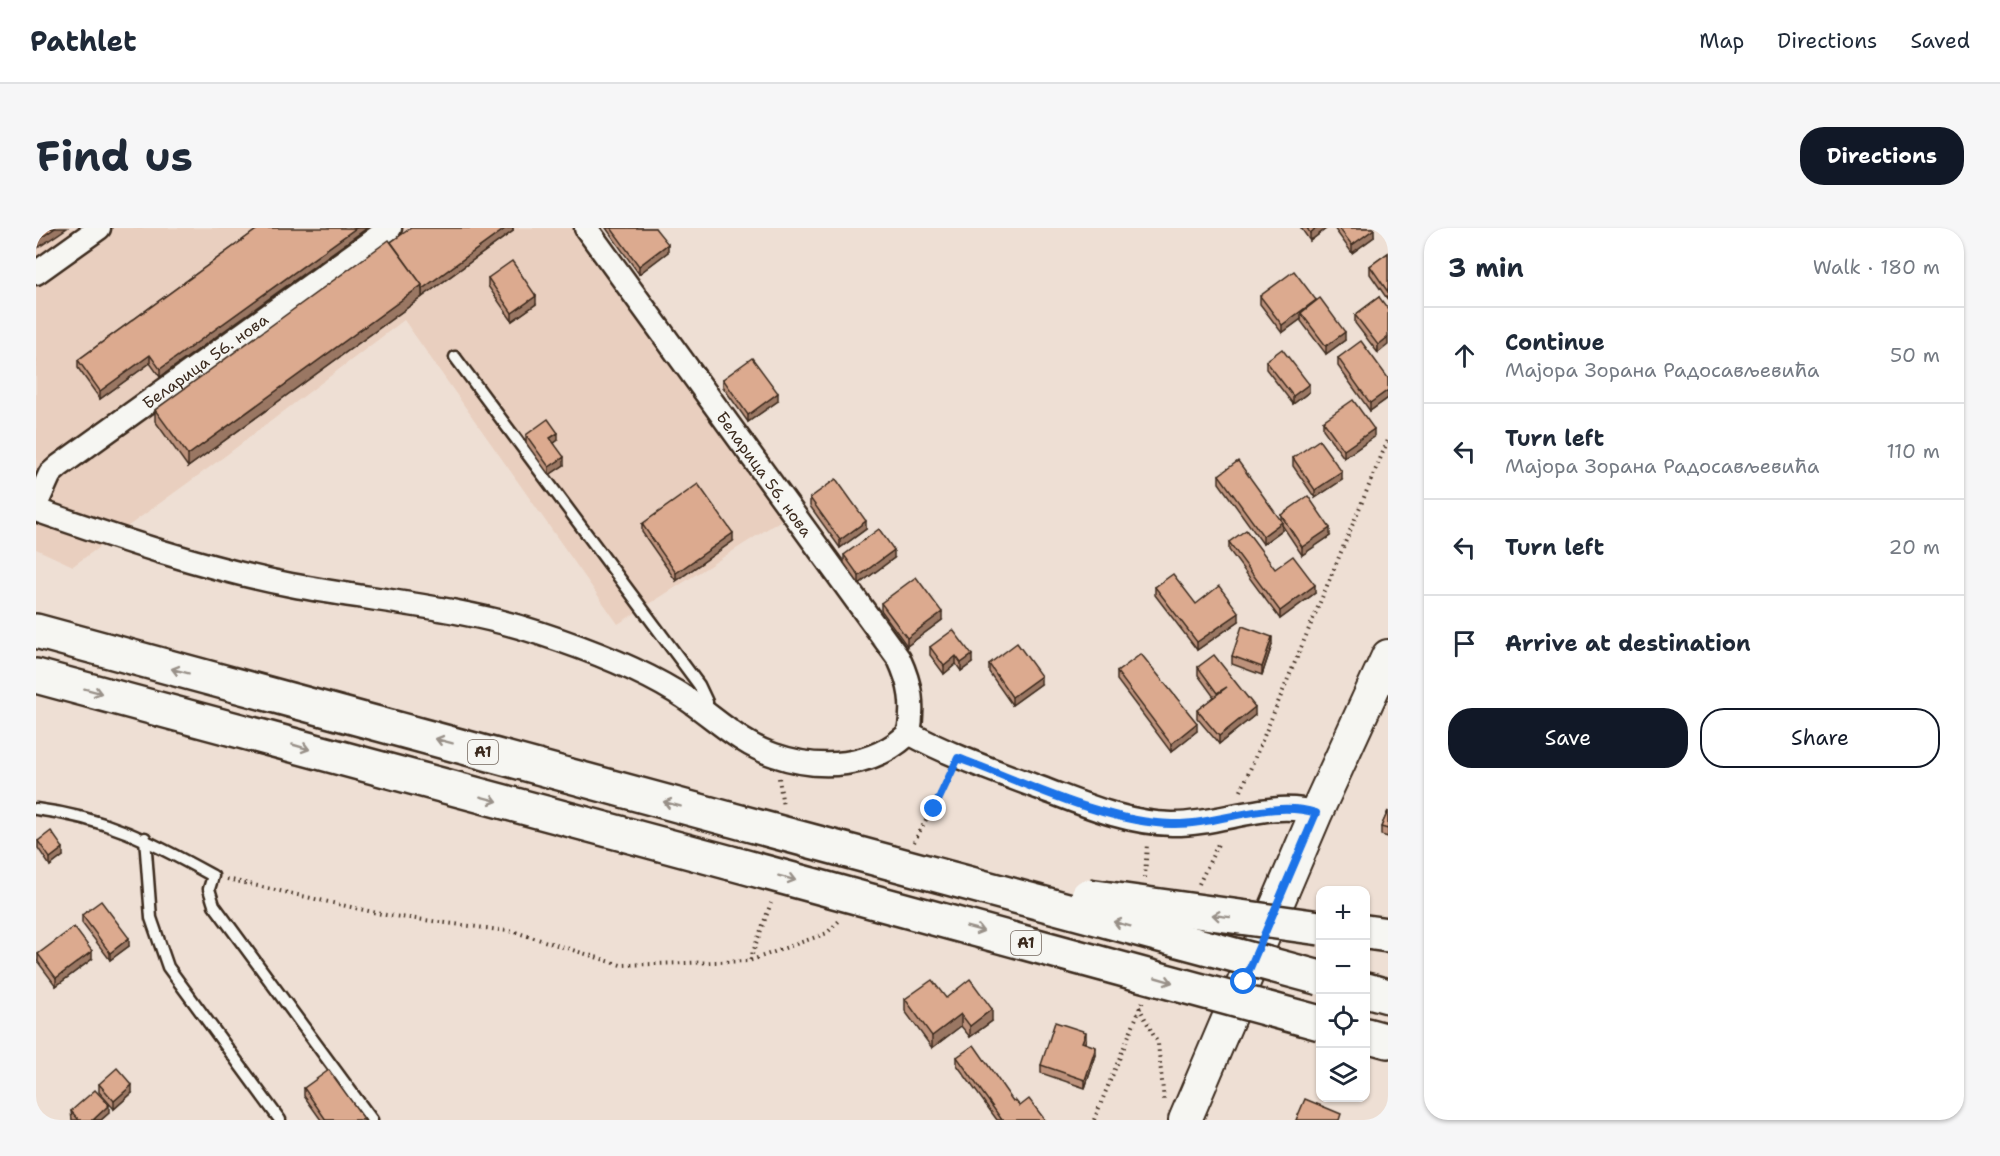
<!DOCTYPE html>
<meta charset="utf-8">
<style>
body{margin:0;font-family:"Shantell Sans",sans-serif;background:#f6f6f7;color:#1f2937}
.controls{position:absolute;right:18px;bottom:18px;display:grid;overflow:hidden;border-radius:12px;box-shadow:0 2px 4px #0004}
.controls button{width:54px;height:54px;display:grid;place-items:center;padding:0;border:0;border-bottom:2px solid #e0e1e3;background:#fff;color:#1f2937;font:30px sans-serif}
.stop{position:absolute;width:18px;height:18px;margin:-14px;border:4px solid #1a73e8;border-radius:50%;background:#fff}
.stop.end{background:#1a73e8;border-color:#fff;box-shadow:0 2px 6px #0008}
.list{margin:0;padding:0;list-style:none}
h2{display:flex;justify-content:space-between;align-items:center;height:78px;margin:0;padding:0 24px;font-size:26px}
h2 small{font-size:20px;font-weight:400;color:#747a83}
.list li{display:grid;grid-template-columns:39px 1fr auto;gap:18px;align-items:center;box-sizing:border-box;height:96px;padding:0 24px;border-top:2px solid #e0e1e3}
.list b{display:block;font-size:22px;white-space:nowrap}
.list p{margin:0;font-size:20px;white-space:nowrap;color:#747a83}
.list em{font-size:20px;font-style:normal;color:#747a83}
.actions{display:flex;gap:12px;padding:18px 24px}
.actions a{flex:1;padding:14px 0;border:2px solid #111827;border-radius:24px;text-align:center;font-size:21px;color:#111827}
.actions .main{background:#111827;color:#fff}
.icon{flex:none;width:33px;height:33px;fill:none;stroke:currentColor;stroke-width:2;stroke-linecap:round;stroke-linejoin:round}
.map{position:relative;flex:none;width:1352px;height:892px;overflow:hidden;border-radius:24px}
header{display:flex;align-items:center;gap:36px;box-sizing:border-box;height:84px;padding:0 30px;background:#fff;border-bottom:2px solid #e0e1e3}
header strong{font-size:28px}
nav{display:flex;gap:33px;margin-inline-start:auto;font-size:21px}
.intro{display:flex;align-items:center;justify-content:space-between;box-sizing:border-box;height:144px;padding:0 36px}
h1{margin:0;font-size:42px}
.button{padding:15px 27px;border-radius:24px;background:#111827;color:#fff;font-size:21px;font-weight:700}
main{display:flex;gap:36px;padding:0 36px}
aside{flex:1;background:#fff;border-radius:24px;box-shadow:0 2px 4px #0004}
.map>svg:first-child{display:block}
.built{fill:#e9cfbf}
.lines{fill:none;stroke-linecap:round;stroke-linejoin:round}
.service-casing{stroke:#3b2a1e;stroke-width:15}
.minor-casing{stroke:#3b2a1e;stroke-width:27}
.secondary-casing{stroke:#3b2a1e;stroke-width:36}
.motorway-casing{stroke:#3b2a1e;stroke-width:38}
.path{stroke:#3b2a1e;stroke-width:4;stroke-dasharray:1.5 4.5;stroke-linecap:butt}
.service{stroke:#f6f6f2;stroke-width:10}
.minor{stroke:#f6f6f2;stroke-width:22}
.secondary{stroke:#f6f6f2;stroke-width:32}
.motorway{stroke:#f6f6f2;stroke-width:33}
.motorway-bridge-casing{stroke:#3b2a1e;stroke-width:38;stroke-linecap:butt}
.motorway-bridge{stroke:#f6f6f2;stroke-width:33}
.wall{fill:#bd927b;stroke:#3b2a1e;stroke-width:1.5}
.shaded-wall{fill:#9a7764;stroke:#3b2a1e;stroke-width:1.5}
.building{fill:#dcaa8f;stroke:#3b2a1e;stroke-width:1.5}
.oneway{stroke:#989088}
.route{stroke:#1a73e8;stroke-width:8}
.labels{text-anchor:middle;stroke-width:5;stroke-linejoin:round;paint-order:stroke}
.shield{fill:#f6f6f2;stroke:#73675e;stroke-width:1.5}
.shield-label{font-size:15px;font-weight:bold;fill:#3b2a1e}
.street-label{font-size:16px;fill:#3b2a1e;stroke:#f6f6f2}
</style>
<header>
<strong>Pathlet</strong>
<nav><a>Map</a><a>Directions</a><a>Saved</a></nav>
</header>
<div class="intro"><h1>Find us</h1><a class="button">Directions</a></div>
<main>
<div class="map">
<svg width="1352" height="892" viewBox="0 0 1352 892">
<rect width="100%" height="100%" fill="#eedfd4"/>
<filter id="ink" filterUnits="userSpaceOnUse"><feTurbulence type="fractalNoise" baseFrequency=".0167" numOctaves="2"/><feDisplacementMap in="SourceGraphic" scale="12" xChannelSelector="R" yChannelSelector="G"/><feConvolveMatrix kernelMatrix="1 2 1 2 8 2 1 2 1" color-interpolation-filters="sRGB"/></filter>
<g filter="url(#ink)">
<polygon class="built" points="0,0 536,0 747,291 582,396 368,92 189,228 37,338 0,321"/>
<g class="lines">
<defs>
<g id="service">
<polyline points="419,129 663,457 671,474 671,484"/>
<path d="M 0,581 C 72,590 115,614 177,648 L 173,661 L 178,677 L 336,892"/>
<polyline points="109,610 115,690 132,739 244,892"/>
</g>
<g id="minor">
<path id="s1" d="M 550,0 L 863,431 C 875,457 878,477 873,505"/>
<polyline points="0,45 63,0"/>
<path id="s2" d="M 0,277 L 14,246 L 23,238 L 354,0"/>
<path d="M 0,282 C 84,311 168,340 255,357 C 338,373 422,378 503,405 C 549,420 599,439 640,464 C 673,484 701,515 738,527 C 784,543 837,540 873,505"/>
<path d="M 873,505 C 915,528 959,543 1004,560 C 1047,576 1089,595 1136,596 C 1184,597 1234,571 1280,585"/>
</g>
<polyline id="secondary" points="1149,892 1280,585 1352,428"/>
<g id="motorway">
<polyline points="0,403 693,591"/>
<polyline points="0,448 695,635"/>
<polyline points="1330,704 1352,707"/>
<polyline points="1330,762 1352,768"/>
<polyline points="1330,807 1352,813"/>
</g>
</defs>
<use href="#service" class="service-casing"/>
<use href="#minor" class="minor-casing"/>
<use href="#secondary" class="secondary-casing"/>
<use href="#motorway" class="motorway-casing"/>
<g class="path">
<polyline points="743,550 747,579"/>
<polyline points="1205,563 1352,212"/>
<polyline points="878,614 913,549"/>
<polyline points="1109,650 1111,615"/>
<polyline points="191,651 350,687 479,704 585,737 713,733 791,705 803,693"/>
<polyline points="1163,656 1183,614"/>
<polyline points="714,732 735,675"/>
<polyline points="1103,779 1122,816 1128,872"/>
<polyline points="1058,892 1107,773"/>
</g>
<use href="#service" class="service"/>
<use href="#minor" class="minor"/>
<use href="#secondary" class="secondary"/>
<use href="#motorway" class="motorway"/>
<defs>
<g id="motorway-bridge">
<polyline points="693,591 1284,750"/>
<polyline points="695,635 1284,795"/>
<polyline points="1052,668 1284,700"/>
</g>
</defs>
<use href="#motorway-bridge" class="motorway-bridge-casing"/>
<use href="#motorway-bridge" class="motorway-bridge"/>
</g>
<g class="wall">
<polygon points="223,0 124,149 114,135 64,171 42,140 42,132"/>
<polygon points="477,0 477,3 152,239 119,193 119,182 355,14"/>
<polygon points="570,0 619,0 632,24 603,46"/>
<polygon points="1265,0 1291,0 1274,13"/>
<polygon points="1298,0 1337,0 1338,9 1316,25"/>
<polygon points="1352,25 1352,72 1334,46 1334,38"/>
<polygon points="452,50 500,76 476,93 452,58"/>
<polygon points="1224,68 1280,74 1309,112 1290,126 1265,93 1265,91 1246,105 1224,76"/>
<polygon points="1343,69 1342,125 1319,95 1319,87"/>
<polygon points="1302,130 1352,150 1352,170 1334,183 1302,138"/>
<polygon points="1230,133 1273,164 1257,176 1230,141"/>
<polygon points="687,151 742,173 712,194 687,159"/>
<polygon points="1287,193 1338,209 1308,230 1287,201"/>
<polygon points="490,207 522,212 518,215 528,237 513,247 490,215"/>
<polygon points="1257,230 1306,252 1279,270 1257,238"/>
<polygon points="1183,247 1245,292 1245,287 1294,308 1266,327 1246,297 1246,302 1227,316 1183,255"/>
<polygon points="774,270 830,301 804,320 774,278"/>
<polygon points="606,296 697,313 640,353 606,304"/>
<polygon points="1193,314 1239,341 1279,365 1244,391 1193,322"/>
<polygon points="808,327 858,330 823,356 808,335"/>
<polygon points="1119,359 1160,376 1203,393 1161,422 1119,367"/>
<polygon points="845,375 906,392 871,418 845,382"/>
<polygon points="1236,417 1226,447 1196,436 1196,428"/>
<polygon points="894,419 936,435 925,443 920,436 908,446 894,427"/>
<polygon points="953,436 1005,456 976,477 953,444"/>
<polygon points="1162,439 1219,487 1183,516 1161,490 1161,482 1178,469 1162,447"/>
<polygon points="1081,444 1161,503 1135,524 1081,452"/>
<polygon points="1352,583 1352,609 1345,607 1345,599"/>
<polygon points="2,613 27,628 14,638 2,620"/>
<polygon points="46,687 93,718 74,732 46,695"/>
<polygon points="2,726 56,731 20,758 2,734"/>
<polygon points="910,770 956,793 934,809 925,798 896,820 869,783 869,771"/>
<polygon points="1050,812 1049,815 1060,827 1049,860 1005,845 1005,837"/>
<polygon points="921,829 984,878 1009,892 961,892 921,837"/>
<polygon points="63,856 96,865 78,881 63,864"/>
<polygon points="268,860 329,892 285,892 268,868"/>
<polygon points="35,883 73,885 65,892 36,892"/>
</g>
<g class="shaded-wall">
<polygon points="19,0 31,0 0,21 0,13"/>
<polygon points="320,0 331,0 124,149 124,141"/>
<polygon points="470,0 477,0 477,3 386,69 386,61"/>
<polygon points="1280,0 1291,0 1274,13 1274,5"/>
<polygon points="1338,1 1338,9 1316,25 1316,17"/>
<polygon points="632,16 632,24 603,46 603,38"/>
<polygon points="386,57 386,69 152,239 152,227"/>
<polygon points="500,68 500,76 476,93 476,85"/>
<polygon points="1280,72 1280,80 1265,85 1265,91 1246,105 1246,97"/>
<polygon points="1309,104 1309,112 1290,126 1290,118"/>
<polygon points="1352,109 1352,117 1342,125 1342,117"/>
<polygon points="114,127 114,135 64,171 64,163"/>
<polygon points="1273,156 1273,164 1257,176 1257,168"/>
<polygon points="1352,162 1352,170 1334,183 1334,175"/>
<polygon points="742,165 742,173 712,194 712,187"/>
<polygon points="1338,201 1338,209 1308,230 1308,222"/>
<polygon points="522,205 522,212 514,218 514,210"/>
<polygon points="528,229 528,237 513,247 513,239"/>
<polygon points="1306,244 1306,252 1279,270 1279,262"/>
<polygon points="830,293 830,301 804,320 804,312"/>
<polygon points="1246,294 1246,302 1227,316 1227,308"/>
<polygon points="1294,300 1294,308 1266,327 1266,319"/>
<polygon points="697,305 697,313 640,353 640,345"/>
<polygon points="858,322 858,330 823,356 823,348"/>
<polygon points="1279,357 1279,365 1244,391 1244,383"/>
<polygon points="906,384 906,392 871,418 871,410"/>
<polygon points="1203,385 1203,393 1161,422 1161,414"/>
<polygon points="1236,409 1236,417 1226,447 1226,439"/>
<polygon points="936,427 936,435 925,443 925,435"/>
<polygon points="920,428 920,436 908,446 908,438"/>
<polygon points="1005,448 1005,456 976,477 976,469"/>
<polygon points="1219,479 1219,487 1183,516 1183,508"/>
<polygon points="1161,495 1161,503 1135,524 1135,516"/>
<polygon points="27,620 27,628 14,638 14,630"/>
<polygon points="93,710 93,718 74,732 74,725"/>
<polygon points="56,723 56,731 20,758 20,750"/>
<polygon points="956,781 956,793 934,809 934,798"/>
<polygon points="925,786 925,798 896,820 896,808"/>
<polygon points="1050,804 1050,812 1046,822 1046,814"/>
<polygon points="1060,819 1060,827 1049,860 1049,852"/>
<polygon points="96,857 96,865 78,881 78,873"/>
<polygon points="73,877 73,885 65,892 57,892"/>
</g>
<g class="building">
<polygon points="0,0 19,0 0,13"/>
<polygon points="223,0 320,0 124,141 114,127 64,163 42,132"/>
<polygon points="375,0 470,0 386,61 386,57 355,14"/>
<polygon points="575,0 619,0 632,16 603,38"/>
<polygon points="1271,0 1280,0 1274,5"/>
<polygon points="1303,0 1337,0 1338,1 1316,17"/>
<polygon points="353,12 386,57 152,227 119,182"/>
<polygon points="1352,25 1352,64 1334,38"/>
<polygon points="476,33 500,68 476,85 452,50"/>
<polygon points="1258,43 1280,72 1246,97 1224,68"/>
<polygon points="1343,69 1352,81 1352,109 1342,117 1319,87"/>
<polygon points="1284,70 1309,104 1290,118 1265,85"/>
<polygon points="1325,113 1352,150 1352,162 1334,175 1302,130"/>
<polygon points="1246,121 1273,156 1257,168 1230,133"/>
<polygon points="716,130 742,165 712,187 687,151"/>
<polygon points="1317,172 1338,201 1308,222 1287,193"/>
<polygon points="512,191 522,205 514,210 528,229 513,239 490,207"/>
<polygon points="1283,212 1306,244 1279,262 1257,230"/>
<polygon points="1202,233 1246,294 1227,308 1183,247"/>
<polygon points="800,251 830,293 804,312 774,270"/>
<polygon points="662,256 697,305 640,345 606,296"/>
<polygon points="1272,268 1294,300 1266,319 1245,287"/>
<polygon points="843,301 858,322 823,348 808,327"/>
<polygon points="1210,302 1239,341 1257,328 1279,357 1244,383 1193,314"/>
<polygon points="1137,346 1160,376 1183,358 1203,385 1161,414 1119,359"/>
<polygon points="880,349 906,384 871,410 845,375"/>
<polygon points="1206,398 1236,409 1226,439 1196,428"/>
<polygon points="917,402 936,427 925,435 920,428 908,438 894,419"/>
<polygon points="981,415 1005,448 976,469 953,436"/>
<polygon points="1105,426 1161,495 1135,516 1081,444"/>
<polygon points="1178,427 1219,479 1183,508 1161,482 1191,459 1181,465 1162,439"/>
<polygon points="1352,583 1352,601 1345,599"/>
<polygon points="15,603 27,620 14,630 2,613"/>
<polygon points="65,673 93,710 74,725 46,687"/>
<polygon points="38,699 56,723 20,750 2,726"/>
<polygon points="934,751 956,781 934,798 925,786 896,808 869,771 896,752 910,770"/>
<polygon points="1019,794 1050,804 1046,814 1060,819 1049,852 1005,837"/>
<polygon points="938,817 977,873 979,872 984,878 993,871 1009,892 966,892 921,829"/>
<polygon points="81,840 96,857 78,873 63,856"/>
<polygon points="293,842 329,892 290,892 268,860"/>
<polygon points="59,862 73,877 57,892 43,892 35,883"/>
<polygon points="1269,871 1305,886 1303,892 1260,892"/>
</g>
<defs><path id="oneway-shaft" d="M-6 0H5M1.5-3L5.5 0L1.5 3" fill="none" stroke-width="1.6" stroke-linecap="round" stroke-linejoin="round" transform="scale(1.5)"/></defs>
<g class="oneway">
<use href="#oneway-shaft" transform="translate(144 443) rotate(-165)"/>
<use href="#oneway-shaft" transform="translate(57 463) rotate(15)"/>
<use href="#oneway-shaft" transform="translate(408 513) rotate(-165)"/>
<use href="#oneway-shaft" transform="translate(265 519) rotate(16)"/>
<use href="#oneway-shaft" transform="translate(453 571) rotate(15)"/>
<use href="#oneway-shaft" transform="translate(636 576) rotate(-165)"/>
<use href="#oneway-shaft" transform="translate(751 650) rotate(15)"/>
<use href="#oneway-shaft" transform="translate(1185 688) rotate(-173)"/>
<use href="#oneway-shaft" transform="translate(1086 696) rotate(-165)"/>
<use href="#oneway-shaft" transform="translate(939 701) rotate(15)"/>
<use href="#oneway-shaft" transform="translate(1128 752) rotate(16)"/>
</g>
</g>
<g class="lines" filter="url(#ink)">
<path class="route" d="M 898,581 L 922,530 C 985,553 1070,595 1136,596 C 1184,597 1234,571 1280,585 L 1208,754"/>
</g>
<g class="labels">
<g class="shield">
<rect x="432" y="512" width="30" height="24" rx="4.5"/>
<rect x="975" y="703" width="30" height="24" rx="4.5"/>
</g>
<g class="shield-label">
<text x="447" y="529">A1</text>
<text x="990" y="720">A1</text>
</g>
<g class="street-label">
<text dy="6" stroke="none"><textPath href="#s2" startOffset="226">Беларица 56. нова</textPath></text>
<text dy="6" stroke="none"><textPath href="#s1" startOffset="304">Беларица 56. нова</textPath></text>
</g>
</g>
</svg>
<div class="controls">
<button>+</button>
<button>−</button>
<button><svg class="icon" aria-label="locate" viewBox="0 0 24 24"><circle cx="12" cy="12" r="6"/><path d="M12 2v4M12 18v4M2 12h4M18 12h4"/></svg></button>
<button><svg class="icon" aria-label="layers" viewBox="0 0 24 24"><path d="M12 4l9 5-9 5-9-5zM3 14l9 5 9-5"/></svg></button>
</div>
<div class="stop" style="left:1208px;top:754px"></div>
<div class="stop end" style="left:898px;top:581px"></div>
</div>
<aside>
<h2>3 min<small>Walk · 180 m</small></h2>
<ul class="list">
<li><svg class="icon" aria-label="ahead" viewBox="0 0 24 24"><path d="M12 20V5M6 11l6-6 6 6"/></svg><div><b>Continue</b><p>Мајора Зорана Радосављевића</p></div><em>50 m</em></li>
<li><svg class="icon" aria-label="left" viewBox="0 0 24 24"><path d="M17 20v-9H6M10 6l-5 5 5 5"/></svg><div><b>Turn left</b><p>Мајора Зорана Радосављевића</p></div><em>110 m</em></li>
<li><svg class="icon" aria-label="left" viewBox="0 0 24 24"><path d="M17 20v-9H6M10 6l-5 5 5 5"/></svg><div><b>Turn left</b></div><em>20 m</em></li>
<li><svg class="icon" aria-label="arrive" viewBox="0 0 24 24"><path d="M6 21V4h12l-3 4 3 4H6"/></svg><div><b>Arrive at destination</b></div></li>
</ul>
<div class="actions"><a class="main">Save</a><a>Share</a></div>
</aside>
</main>
